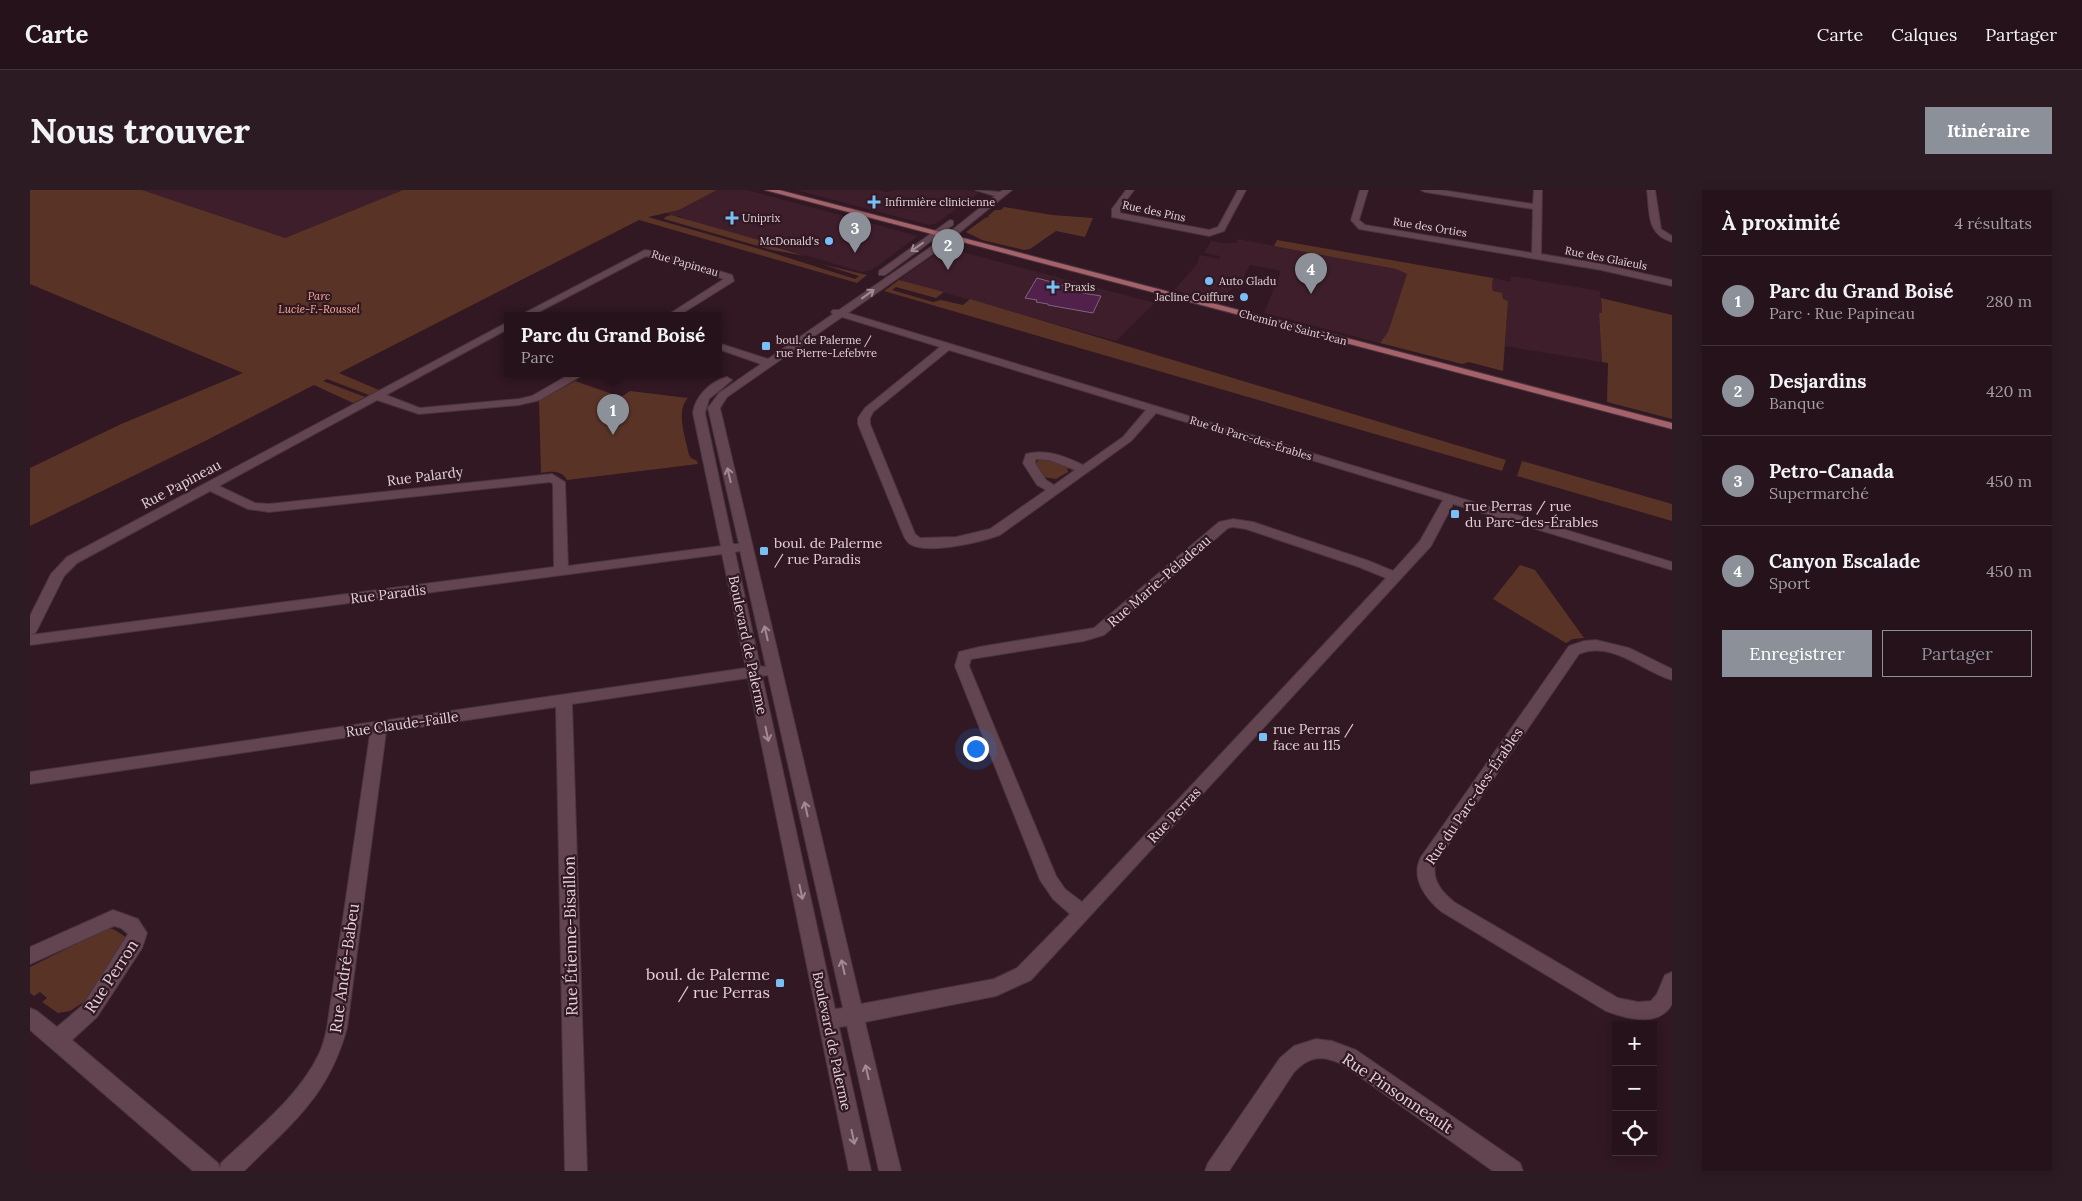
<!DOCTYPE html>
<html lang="fr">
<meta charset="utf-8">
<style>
body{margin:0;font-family:Lora,serif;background:#2d1b23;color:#f1f3f6}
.controls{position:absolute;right:15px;bottom:15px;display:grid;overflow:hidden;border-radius:0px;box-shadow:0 2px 12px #0003}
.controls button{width:45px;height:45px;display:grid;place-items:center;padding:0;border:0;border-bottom:1px solid #423239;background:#25121a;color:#f1f3f6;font:25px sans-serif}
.you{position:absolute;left:945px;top:558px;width:18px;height:18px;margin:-12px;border:4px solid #fff;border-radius:50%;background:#1a73e8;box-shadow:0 0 0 8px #1a73e833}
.badge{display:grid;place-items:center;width:32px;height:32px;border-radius:50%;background:#8c9099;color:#fff;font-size:16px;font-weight:700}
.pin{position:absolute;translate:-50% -41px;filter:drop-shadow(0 1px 2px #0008)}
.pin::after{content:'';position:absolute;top:26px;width:18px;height:15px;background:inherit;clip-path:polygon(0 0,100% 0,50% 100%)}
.popup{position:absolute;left:474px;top:122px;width:218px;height:65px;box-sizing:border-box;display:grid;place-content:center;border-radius:0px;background:#25121a;filter:drop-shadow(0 1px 4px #0005);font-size:16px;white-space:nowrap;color:#a39ea2}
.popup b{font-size:19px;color:#f1f3f6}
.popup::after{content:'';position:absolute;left:50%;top:100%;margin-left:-10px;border:10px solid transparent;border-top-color:#25121a}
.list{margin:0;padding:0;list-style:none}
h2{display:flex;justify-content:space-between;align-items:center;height:65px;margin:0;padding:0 20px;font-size:21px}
h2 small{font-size:16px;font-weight:400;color:#a39ea2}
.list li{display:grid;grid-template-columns:32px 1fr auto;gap:15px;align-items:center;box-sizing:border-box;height:90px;padding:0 20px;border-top:1px solid #423239}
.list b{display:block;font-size:19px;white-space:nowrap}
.list p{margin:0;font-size:16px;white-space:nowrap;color:#a39ea2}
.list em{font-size:16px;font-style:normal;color:#a39ea2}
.actions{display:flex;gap:10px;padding:15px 20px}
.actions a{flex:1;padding:11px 0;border:1px solid #8c9099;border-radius:0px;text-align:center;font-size:18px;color:#8c9099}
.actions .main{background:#8c9099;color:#fff}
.icon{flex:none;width:28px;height:28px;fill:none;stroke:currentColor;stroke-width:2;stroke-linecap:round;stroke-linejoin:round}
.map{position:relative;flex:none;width:1642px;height:981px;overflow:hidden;border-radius:0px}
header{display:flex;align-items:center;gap:30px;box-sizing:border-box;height:70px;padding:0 25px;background:#25121a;border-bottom:1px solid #423239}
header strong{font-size:24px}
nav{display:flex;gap:28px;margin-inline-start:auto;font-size:18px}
.intro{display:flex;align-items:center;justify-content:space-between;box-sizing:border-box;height:120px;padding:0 30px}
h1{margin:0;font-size:35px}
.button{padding:12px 22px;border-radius:0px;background:#8c9099;color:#fff;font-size:18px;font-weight:700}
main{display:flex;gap:30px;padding:0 30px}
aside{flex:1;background:#25121a;border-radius:0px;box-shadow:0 2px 12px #0003}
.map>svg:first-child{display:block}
.built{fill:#3e1e2b}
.green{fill:#5a3327}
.building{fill:#51204b;stroke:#7e667a}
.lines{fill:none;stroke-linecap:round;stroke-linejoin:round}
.minor-casing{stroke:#49343d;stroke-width:2}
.primary-casing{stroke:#49343d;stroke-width:2}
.minor{fill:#624551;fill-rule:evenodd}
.primary{fill:#a6626b;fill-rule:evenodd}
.oneway{stroke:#a28b94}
.poi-dot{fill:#78bff7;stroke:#311822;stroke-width:2}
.labels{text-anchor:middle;stroke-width:4.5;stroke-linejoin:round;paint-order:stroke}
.far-poi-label{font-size:11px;fill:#e3d1d7;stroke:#311822;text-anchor:start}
.far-street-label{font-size:11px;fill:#e3d1d7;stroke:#311822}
.far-park-label{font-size:11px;font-style:italic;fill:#fbad93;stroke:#311822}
.street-label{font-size:14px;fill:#e3d1d7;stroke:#311822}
.poi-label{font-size:14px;fill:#e3d1d7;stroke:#311822;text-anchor:start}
.near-street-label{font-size:16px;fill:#e3d1d7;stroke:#311822}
.near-poi-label{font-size:16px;fill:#e3d1d7;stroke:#311822;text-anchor:end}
</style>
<header>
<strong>Carte</strong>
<nav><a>Carte</a><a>Calques</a><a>Partager</a></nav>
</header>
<div class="intro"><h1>Nous trouver</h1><a class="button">Itinéraire</a></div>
<main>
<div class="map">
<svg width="1642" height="981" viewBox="0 0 1642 981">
<rect width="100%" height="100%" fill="#311822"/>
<g class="built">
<polygon points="112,0 373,0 255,48"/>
<polygon points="687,0 717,0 888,46 842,80 832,82 661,31 649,26 642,27 636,22 649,20"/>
<polygon points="766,0 848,0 857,2 864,0 937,0 949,3 905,34 899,35"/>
<polygon points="1208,49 1366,79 1377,84 1358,142 1350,153 1234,123 1251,81 1220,75 1208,98 1203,97 1191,112 1144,100 1168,73 1169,65 1189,69 1190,66 1174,63 1181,51 1193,53 1206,53"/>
<polygon points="917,58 1125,113 1086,151 869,90 912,59"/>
<polygon points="1481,86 1570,101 1572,123 1569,123 1572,172 1475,156 1478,111 1473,109 1463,101 1462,96 1463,88 1480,92"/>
</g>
<g class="green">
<polygon points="0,0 112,0 255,48 373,0 687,0 649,20 618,27 740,62 825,89 829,86 791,74 837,85 827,93 609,30 309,183 349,200 339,205 297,189 293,191 335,207 323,213 284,195 175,251 0,336 0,278 89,235 213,183 0,94"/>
<polygon points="974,17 1022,25 1063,28 1055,47 1026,41 1000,59 994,60 952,50 936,42 955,28 959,27 958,26 965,20 971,20"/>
<polygon points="641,25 743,54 742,56 776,66 742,60 634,29 635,27"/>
<polygon points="1247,50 1463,88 1462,96 1463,101 1472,103 1473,109 1478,111 1473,181 1439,172 1432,174 1350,153 1358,142 1377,84 1366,79 1244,56"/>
<polygon points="869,90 914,102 906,108 866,97 862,100 903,112 911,110 933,115 940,109 1476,270 1472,281 854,101"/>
<polygon points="1571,108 1642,125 1642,229 1577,212 1578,173 1572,172 1569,123 1572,123"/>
<path d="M 545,191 L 591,207 L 600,201 L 658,208 C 645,221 656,249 659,265 L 661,268 L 667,271 L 668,274 L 537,290 C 532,280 521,281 511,283 L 509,211 Z"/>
<path d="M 1009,270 C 1018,269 1029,272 1037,277 L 1038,282 L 1026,289 L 1014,287 L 1005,274 Z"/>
<polygon points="1492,271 1642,314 1642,331 1487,286"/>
<polygon points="1490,375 1505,380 1554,448 1543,449 1536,453 1463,409"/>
<polygon points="76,739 83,739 96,747 95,750 54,812 40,821 28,823 12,812 17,808 10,802 4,806 0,803 0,777"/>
</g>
<polygon class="building" points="1007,88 1054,101 1053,103 1071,106 1063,123 1018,115 1018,114 1006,112 1007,110 995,108"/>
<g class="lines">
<defs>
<g id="minor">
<path d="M 945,0 L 970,2 L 973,0 L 982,0 L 904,63 L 818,123 L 1642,372 L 1642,380 L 1423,314 L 1401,356 L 1001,790 L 966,806 L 835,832 L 871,981 L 849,981 L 817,836 L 809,837 L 841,981 L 819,981 L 718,488 L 542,514 L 557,981 L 535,981 L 526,517 L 356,542 L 317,838 C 298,907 262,933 214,981 L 163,981 L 0,840 L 0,818 L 7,821 L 27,837 L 53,815 L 98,744 L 91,738 L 84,736 L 0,774 L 0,757 L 83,720 L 108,729 L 117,743 L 112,758 L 67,827 L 42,850 L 188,973 L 190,978 L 191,973 C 225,940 268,908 289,864 C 293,856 295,847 297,838 L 340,544 L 0,594 L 0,582 L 716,478 L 692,364 L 0,455 L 0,445 L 524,377 L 523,294 L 520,292 L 239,322 L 218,319 L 180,301 L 47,373 L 34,386 L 7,440 L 5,443 L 0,445 L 0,426 L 21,384 L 37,367 L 478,132 L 478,139 L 356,205 L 390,218 L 489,209 L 502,206 L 540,184 L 552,184 L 551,186 L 510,210 L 489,215 L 389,224 L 347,210 L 189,296 L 225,313 L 239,314 L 522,284 L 535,292 L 538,376 L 691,356 L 663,223 C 665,206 681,191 697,187 L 702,190 L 679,209 L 675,223 L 703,354 L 709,354 L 678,218 L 689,203 L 731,174 L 688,159 L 688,153 L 738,169 L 803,124 L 801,122 L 803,120 L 809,120 L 898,59 L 965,6 ZM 812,127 L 910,157 L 835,218 L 828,228 L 828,234 L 873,344 C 874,347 876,351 880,354 C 896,365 952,352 970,345 L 1101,251 L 1126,223 L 1413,310 L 1390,351 L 1363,381 L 1339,371 L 1223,332 L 1203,329 L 1189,332 L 1064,438 L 949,457 L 929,462 L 925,476 L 1010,690 L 1023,709 L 1040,724 L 987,778 L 964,789 L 831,814 L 690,218 L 697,207 ZM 919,160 L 1116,220 L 1093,247 L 1053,275 C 1034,266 1017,259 996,264 L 993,273 L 1007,295 L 1016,300 L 960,339 L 926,347 L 890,348 L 885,344 L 840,234 L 840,228 L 843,222 ZM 1006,269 L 1019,270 L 1045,280 L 1024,295 L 1016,290 L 1005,273 ZM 1203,337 L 1216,339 L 1329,377 L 1356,388 L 1052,712 L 1035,699 L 1026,686 L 939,476 L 941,469 L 1054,451 L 1074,445 L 1198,338 ZM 710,361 L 736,477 L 730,476 L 705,362 ZM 738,485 L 813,818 L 805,819 L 732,486 Z"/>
<polygon points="1096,0 1104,0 1090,19 1090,23 1179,40 1188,37 1208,0 1216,0 1194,41 1179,46 1082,27 1082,19"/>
<polygon points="1330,0 1338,0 1329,30 1335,35 1502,63 1503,19 1395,2 1391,0 1411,0 1503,14 1504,0 1512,0 1511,64 1571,74 1642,90 1642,96 1571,80 1329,39 1321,30"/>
<path d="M 1617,0 L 1625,0 L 1631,39 L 1642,46 L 1642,52 C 1616,44 1620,23 1617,0 Z"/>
<polygon points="920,30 923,31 923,35 855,85 849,85 849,81"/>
<polygon points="615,60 628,62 702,85 704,91 648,126 636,126 694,89 616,66 501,126 489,126"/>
<path d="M 1566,450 L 1599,458 L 1642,479 L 1642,490 C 1613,482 1582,450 1549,464 L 1405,674 C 1402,691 1412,702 1424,712 L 1588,808 L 1608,812 L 1621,811 L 1627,804 L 1635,785 L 1642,782 L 1642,814 C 1629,838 1597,829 1576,821 L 1412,722 C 1396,709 1380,688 1391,667 L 1539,456 L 1554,451 Z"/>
<path d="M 1286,849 L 1302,851 L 1326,860 L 1490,973 L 1493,981 L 1463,981 L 1312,874 C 1291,865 1280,866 1264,882 L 1199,981 L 1175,981 L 1178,973 L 1250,868 L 1264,856 Z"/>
</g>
<polygon id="primary" points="735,0 749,0 1642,233 1642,239"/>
</defs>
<use href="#minor" class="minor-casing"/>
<use href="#primary" class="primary-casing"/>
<use href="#minor" class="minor"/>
<use href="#primary" class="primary"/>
</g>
<defs><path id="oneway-shaft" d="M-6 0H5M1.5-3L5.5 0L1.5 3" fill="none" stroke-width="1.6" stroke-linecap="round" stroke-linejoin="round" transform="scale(1.25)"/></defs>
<g class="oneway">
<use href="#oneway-shaft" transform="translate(887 57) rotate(145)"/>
<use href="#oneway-shaft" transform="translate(838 104) rotate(-36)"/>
<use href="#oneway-shaft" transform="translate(699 285) rotate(-103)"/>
<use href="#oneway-shaft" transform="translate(736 443) rotate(-103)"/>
<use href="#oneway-shaft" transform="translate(737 544) rotate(78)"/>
<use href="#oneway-shaft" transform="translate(776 619) rotate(-103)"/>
<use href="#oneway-shaft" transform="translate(771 702) rotate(78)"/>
<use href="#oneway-shaft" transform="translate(813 777) rotate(-103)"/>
<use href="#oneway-shaft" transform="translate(837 882) rotate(-103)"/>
<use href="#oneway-shaft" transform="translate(823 947) rotate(78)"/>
</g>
<g class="poi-dot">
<path d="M841.5 4.5h5v5h5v5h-5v5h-5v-5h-5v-5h5z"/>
<path d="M699.5 20.5h5v5h5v5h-5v5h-5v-5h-5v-5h5z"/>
<circle cx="799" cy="51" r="5"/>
<circle cx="1179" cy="91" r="5"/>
<path d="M1020.5 89.5h5v5h5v5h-5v5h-5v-5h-5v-5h5z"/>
<circle cx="1214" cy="107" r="5"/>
<rect x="731" y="151" width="10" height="10" rx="2.5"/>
<rect x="1420" y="319" width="10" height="10" rx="2.5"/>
<rect x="729" y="356" width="10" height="10" rx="2.5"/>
<rect x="1228" y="542" width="10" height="10" rx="2.5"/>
<rect x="745" y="788" width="10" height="10" rx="2.5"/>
</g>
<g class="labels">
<g class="far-poi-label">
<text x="855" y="16">Infirmière clinicienne</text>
<text x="712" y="32">Uniprix</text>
<text x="789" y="55" text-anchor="end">McDonald's</text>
<text x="1189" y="95">Auto Gladu</text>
<text x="1034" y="101">Praxis</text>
<text x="1204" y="111" text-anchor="end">Jacline Coiffure</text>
<text x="746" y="154">boul. de Palerme /<tspan x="746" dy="13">rue Pierre-Lefebvre</tspan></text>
</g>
<g class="far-street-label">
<text transform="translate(1124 21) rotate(12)" y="4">Rue des Pins</text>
<text transform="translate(1400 37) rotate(9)" y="4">Rue des Orties</text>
<text transform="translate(1576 68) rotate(11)" y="4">Rue des Glaïeuls</text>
<text transform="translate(655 73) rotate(16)" y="4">Rue Papineau</text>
<text transform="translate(1263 137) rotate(15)" y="4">Chemin de Saint-Jean</text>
<text transform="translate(1221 248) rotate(17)" y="4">Rue du Parc-des-Érables</text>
</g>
<g class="far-park-label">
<text x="289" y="110">Parc<tspan x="289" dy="13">Lucie-F.-Roussel</tspan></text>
</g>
<g class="street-label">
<text transform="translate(395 286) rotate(-7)" y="5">Rue Palardy</text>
<text transform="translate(151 294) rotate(-28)" y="5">Rue Papineau</text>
<text transform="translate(1129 391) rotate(-41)" y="5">Rue Marie-Péladeau</text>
<text transform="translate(358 404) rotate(-7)" y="5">Rue Paradis</text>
<text transform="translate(718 455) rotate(78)" y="5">Boulevard de Palerme</text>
<text transform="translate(372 534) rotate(-8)" y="5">Rue Claude-Faille</text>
<text transform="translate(1444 606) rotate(-56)" y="5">Rue du Parc-des-Érables</text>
<text transform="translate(1144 625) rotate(-47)" y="5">Rue Perras</text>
<text transform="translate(802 851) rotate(78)" y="5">Boulevard de Palerme</text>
</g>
<g class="poi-label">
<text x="1435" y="321">rue Perras / rue<tspan x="1435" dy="16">du Parc-des-Érables</tspan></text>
<text x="744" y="358">boul. de Palerme<tspan x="744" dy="16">/ rue Paradis</tspan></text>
<text x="1243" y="544">rue Perras /<tspan x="1243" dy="16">face au 115</tspan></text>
</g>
<g class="near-street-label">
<text transform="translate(540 746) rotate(-91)" y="6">Rue Étienne-Bisaillon</text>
<text transform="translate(314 778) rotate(-82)" y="6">Rue André-Babeu</text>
<text transform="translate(81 786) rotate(-57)" y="6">Rue Perron</text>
<text transform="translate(1368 903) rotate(34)" y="6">Rue Pinsonneault</text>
</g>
<g class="near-poi-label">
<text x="740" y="790">boul. de Palerme<tspan x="740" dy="18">/ rue Perras</tspan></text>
</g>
</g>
</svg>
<div class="controls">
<button>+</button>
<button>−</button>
<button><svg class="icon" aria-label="locate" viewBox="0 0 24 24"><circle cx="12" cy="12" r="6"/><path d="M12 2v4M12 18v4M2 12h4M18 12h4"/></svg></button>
</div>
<div class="you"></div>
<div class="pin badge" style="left:583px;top:245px">1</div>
<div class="popup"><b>Parc du Grand Boisé</b>Parc</div>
<div class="pin badge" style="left:918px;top:80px">2</div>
<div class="pin badge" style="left:825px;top:63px">3</div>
<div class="pin badge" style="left:1281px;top:104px">4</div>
</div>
<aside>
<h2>À proximité<small>4 résultats</small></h2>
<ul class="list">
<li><span class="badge">1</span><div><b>Parc du Grand Boisé</b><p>Parc · Rue Papineau</p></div><em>280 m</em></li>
<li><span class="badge">2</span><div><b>Desjardins</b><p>Banque</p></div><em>420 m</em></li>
<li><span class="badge">3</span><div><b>Petro-Canada</b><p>Supermarché</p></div><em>450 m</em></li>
<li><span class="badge">4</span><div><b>Canyon Escalade</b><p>Sport</p></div><em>450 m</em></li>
</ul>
<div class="actions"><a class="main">Enregistrer</a><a>Partager</a></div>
</aside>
</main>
